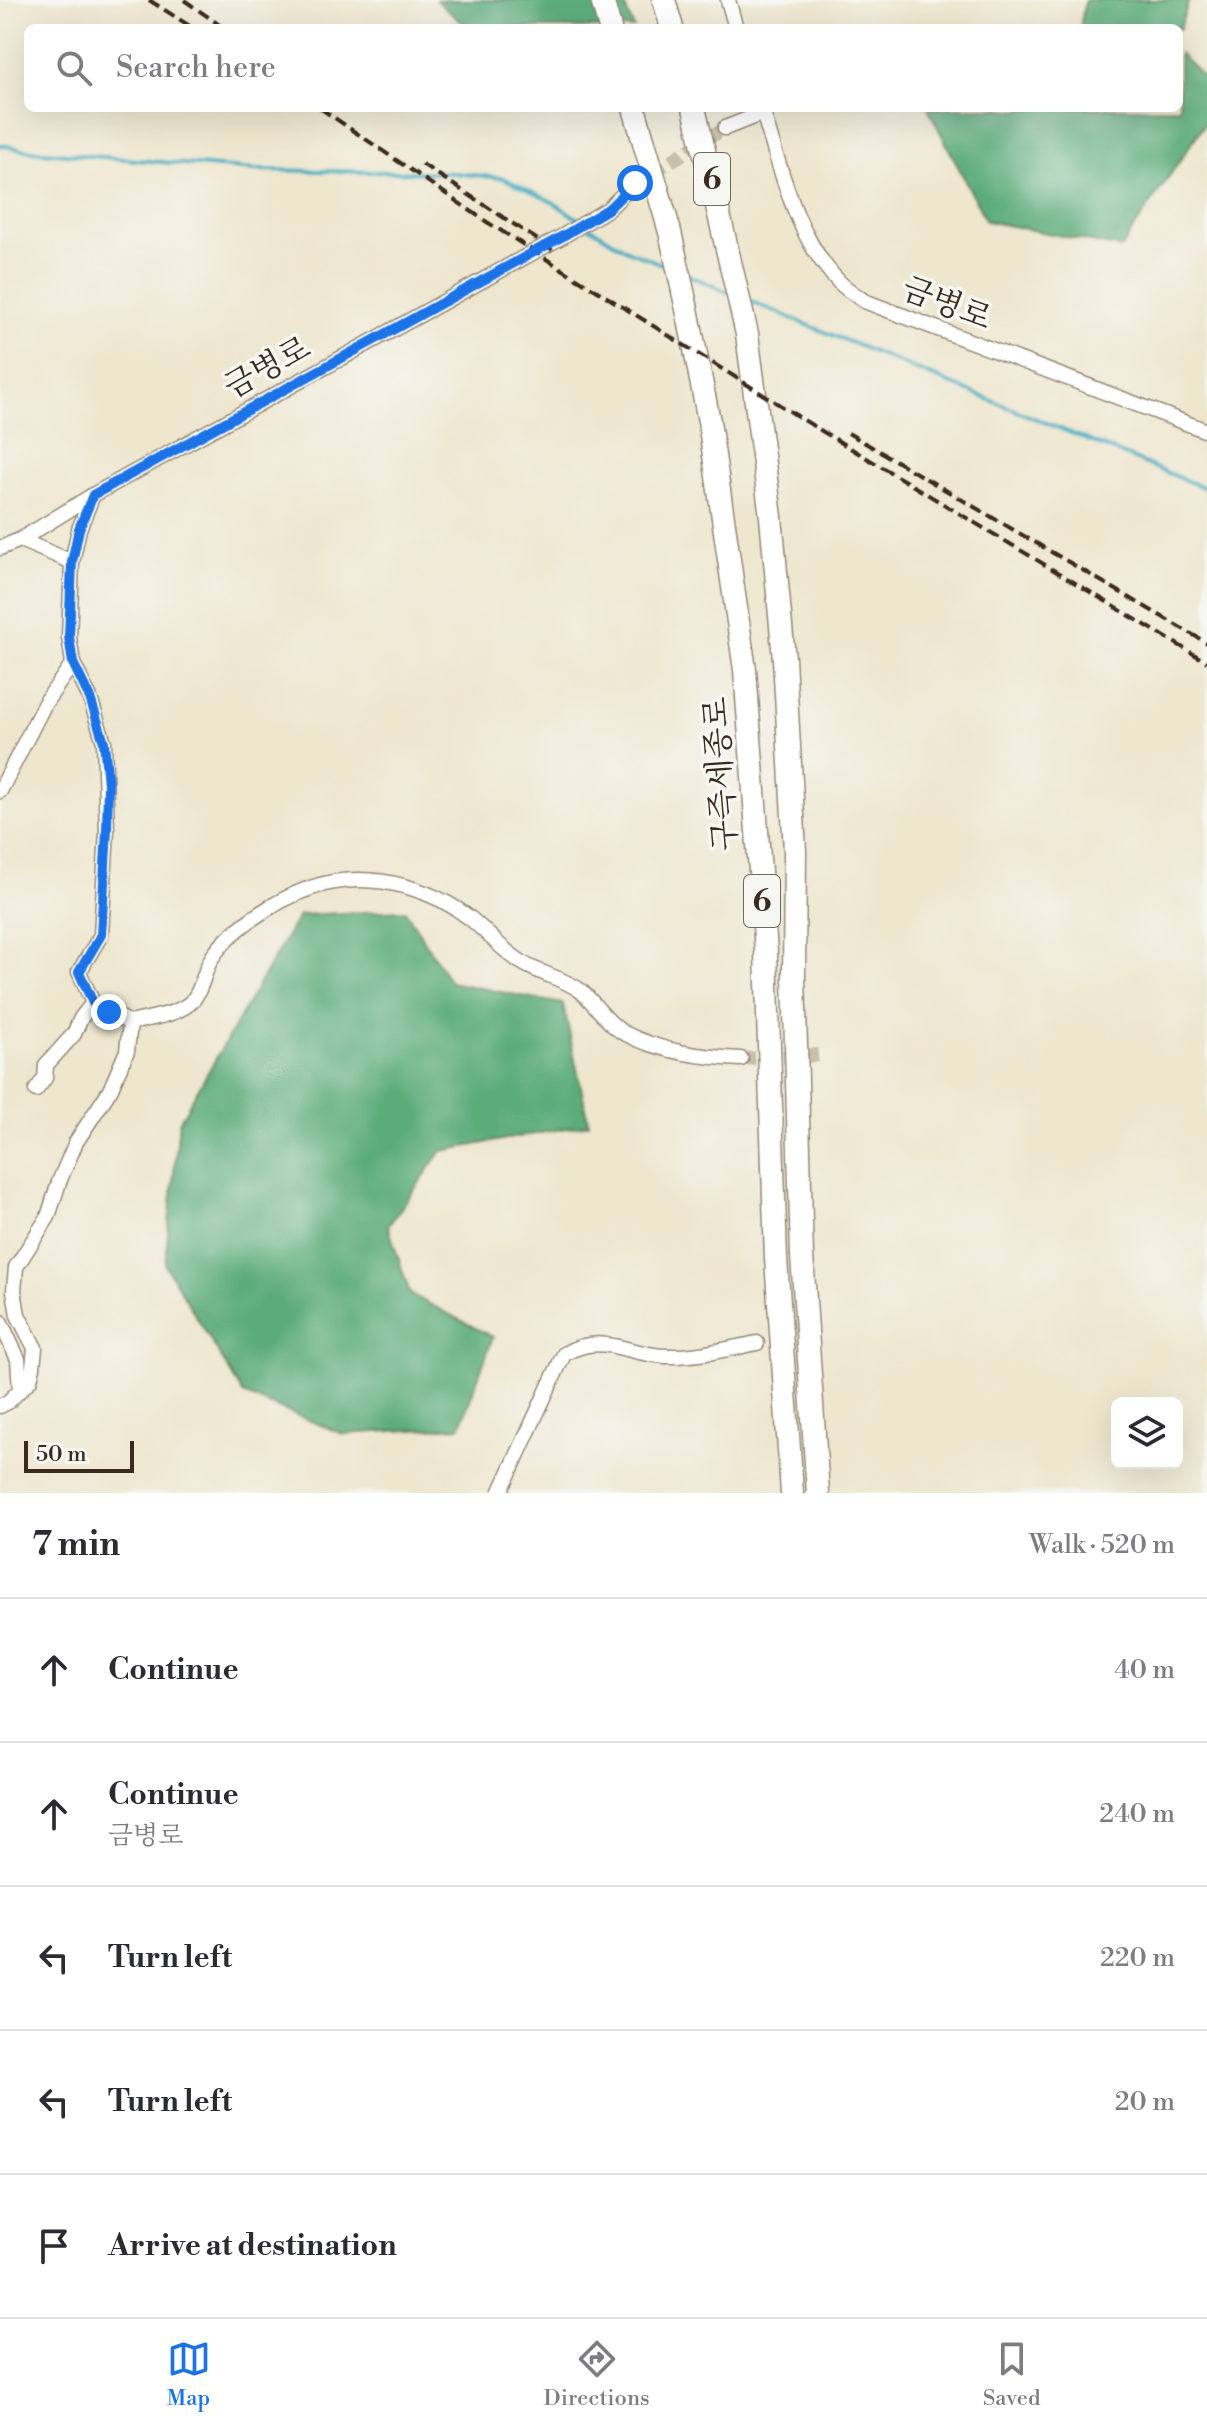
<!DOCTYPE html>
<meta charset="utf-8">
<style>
body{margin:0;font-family:"Libre Bodoni","Noto Serif KR",serif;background:#f7f7f7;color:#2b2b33}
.controls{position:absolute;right:24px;bottom:24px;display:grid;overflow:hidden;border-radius:12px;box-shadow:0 8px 32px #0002}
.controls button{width:72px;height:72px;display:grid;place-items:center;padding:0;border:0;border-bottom:2px solid #e1e1e2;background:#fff;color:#2b2b33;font:40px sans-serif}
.scale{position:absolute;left:24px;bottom:20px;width:110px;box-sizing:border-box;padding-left:8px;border:4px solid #3b2a1e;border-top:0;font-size:22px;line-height:28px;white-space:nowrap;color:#3b2a1e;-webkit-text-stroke:6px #f6f6f2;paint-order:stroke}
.stop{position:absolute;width:24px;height:24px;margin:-18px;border:6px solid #1a73e8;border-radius:50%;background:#fff}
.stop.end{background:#1a73e8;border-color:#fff;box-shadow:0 2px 8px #0008}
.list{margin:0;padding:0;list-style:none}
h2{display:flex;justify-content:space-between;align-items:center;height:104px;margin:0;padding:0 32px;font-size:34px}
h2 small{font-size:26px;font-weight:400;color:#7c7c81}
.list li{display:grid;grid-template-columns:52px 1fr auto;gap:24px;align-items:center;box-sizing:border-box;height:144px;padding:0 32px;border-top:2px solid #e1e1e2}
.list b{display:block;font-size:30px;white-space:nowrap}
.list p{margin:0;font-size:26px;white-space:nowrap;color:#7c7c81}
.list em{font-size:26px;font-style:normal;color:#7c7c81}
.icon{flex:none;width:44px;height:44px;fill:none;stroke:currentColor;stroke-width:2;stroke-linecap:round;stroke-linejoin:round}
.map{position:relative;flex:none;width:1207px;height:1493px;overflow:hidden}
.search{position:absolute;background:#fff;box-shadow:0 8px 32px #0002;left:24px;right:24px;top:24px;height:88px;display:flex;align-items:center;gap:20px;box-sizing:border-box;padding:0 28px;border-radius:12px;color:#7c7c81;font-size:30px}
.sheet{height:824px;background:#fff}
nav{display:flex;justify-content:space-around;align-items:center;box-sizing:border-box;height:112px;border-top:2px solid #e1e1e2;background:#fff;font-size:22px;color:#7c7c81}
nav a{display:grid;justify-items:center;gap:4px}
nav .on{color:#1a73e8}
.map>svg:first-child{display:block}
.forest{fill:#5cac7a;stroke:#4c6b4c;stroke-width:2}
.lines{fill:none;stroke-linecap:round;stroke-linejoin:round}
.stream{stroke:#40aabf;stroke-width:4}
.minor-tunnel{stroke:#cac0aa;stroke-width:14;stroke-dasharray:14 7;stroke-linecap:butt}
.minor-casing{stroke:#948876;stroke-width:17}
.highway-casing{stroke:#948876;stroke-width:25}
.minor{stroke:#fff;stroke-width:14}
.highway{stroke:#fff;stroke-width:22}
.rail{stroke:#3b2a1e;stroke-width:4;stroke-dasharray:12 6;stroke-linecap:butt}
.route{stroke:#1a73e8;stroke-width:10}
.labels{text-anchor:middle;stroke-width:7;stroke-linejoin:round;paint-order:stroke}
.shield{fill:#f6f6f2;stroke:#73675e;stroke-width:2}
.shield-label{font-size:30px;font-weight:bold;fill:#3b2a1e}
.street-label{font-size:32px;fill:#3b2a1e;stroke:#f6f6f2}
</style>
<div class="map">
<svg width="1207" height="1493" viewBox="0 0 1207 1493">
<rect width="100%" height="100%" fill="#f6f6f2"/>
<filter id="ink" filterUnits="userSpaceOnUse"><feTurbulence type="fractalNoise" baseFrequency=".0125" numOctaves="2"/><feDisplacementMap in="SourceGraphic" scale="16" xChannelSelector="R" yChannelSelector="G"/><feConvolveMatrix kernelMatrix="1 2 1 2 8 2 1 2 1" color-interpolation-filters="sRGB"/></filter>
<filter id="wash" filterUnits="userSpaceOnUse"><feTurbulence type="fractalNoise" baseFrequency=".006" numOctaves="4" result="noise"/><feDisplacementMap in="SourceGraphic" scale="32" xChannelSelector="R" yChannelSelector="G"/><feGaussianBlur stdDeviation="1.8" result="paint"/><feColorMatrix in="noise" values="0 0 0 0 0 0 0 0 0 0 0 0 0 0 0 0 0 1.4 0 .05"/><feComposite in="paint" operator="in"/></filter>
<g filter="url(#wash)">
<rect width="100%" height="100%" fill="#eee6cd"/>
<g class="forest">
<polygon points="436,0 622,0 634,28 468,28"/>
<polygon points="1085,0 1189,0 1179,30 1179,28 1080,28"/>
<polygon points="1179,53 1207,81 1207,120 1121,248 986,221 928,108 998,108 1020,111 1023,108 1179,108"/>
<polygon points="405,910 450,982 563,1004 589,1124 442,1151 388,1226 410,1294 493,1337 460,1427 343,1434 243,1394 165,1265 179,1122 299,915"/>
</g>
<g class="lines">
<g class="stream">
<polyline points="0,145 32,151 255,170 454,173 503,178 553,202 581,221"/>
<polyline points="588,226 627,250 669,267"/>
<polyline points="688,275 728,292"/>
<polyline points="747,300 1207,489"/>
</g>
</g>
</g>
<g filter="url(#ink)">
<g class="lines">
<g class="minor-tunnel">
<polyline points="635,183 725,128"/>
<polyline points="741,1059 819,1055"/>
</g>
<defs>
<g id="minor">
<polyline points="728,0 736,28"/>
<path d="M 725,128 L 763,113 C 781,169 796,238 839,282 C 846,289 856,295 864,301 L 1207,431"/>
<polyline points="20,540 72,562"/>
<polyline points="0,548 20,540 93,495 563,236 608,209 635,183"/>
<polyline points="0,791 45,703 73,663"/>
<path d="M 130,1023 C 149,1018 180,1015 193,1000 C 203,988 204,969 213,956 C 237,922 293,889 334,882 C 381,874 434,890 471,919 C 488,933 502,950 521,962 C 539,974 564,978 581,991 C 596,1004 607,1024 624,1033 C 661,1052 701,1057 741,1059"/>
<polyline points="36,1090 45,1078 46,1065 74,1034 81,1018 93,1003"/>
<polyline points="0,1321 18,1359 20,1389"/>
<polyline points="0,1406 8,1402 30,1380 33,1367 35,1348 18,1315 14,1291 16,1267 48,1217 59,1182 76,1142 110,1090 127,1051 130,1023 93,1003 79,972 101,935 107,830 104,742 90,698 73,663 69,637 72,562 79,529 93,495"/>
<path d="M 500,1493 L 564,1354 C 601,1332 626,1354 665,1356 C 696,1357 727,1349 757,1343"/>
</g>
<g id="highway">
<polyline points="602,0 610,28"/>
<polyline points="664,0 672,28"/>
<polyline points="634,108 670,232 688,314 709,421 745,670 766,952 776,1259 792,1493"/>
<polyline points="694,108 747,334 771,517 784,659 795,851 794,976 802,1256 818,1493"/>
</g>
</defs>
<use href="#minor" class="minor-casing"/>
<use href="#highway" class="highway-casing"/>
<use href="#minor" class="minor"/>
<use href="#highway" class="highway"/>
<g class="rail">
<polyline points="149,0 193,28"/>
<polyline points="184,0 224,28"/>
<polyline points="320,108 487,222 815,427 1207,662"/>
<polyline points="422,164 556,252"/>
<polyline points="848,433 1207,643"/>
</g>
</g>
</g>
<g class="lines" filter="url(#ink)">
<polyline class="route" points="109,1012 93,1003 79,972 101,935 107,830 108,784 104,742 90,698 73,663 69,637 72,562 79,529 93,495 563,236 608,209 635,183"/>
</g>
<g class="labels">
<g class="shield">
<rect x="694" y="153" width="36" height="52" rx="6"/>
<rect x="744" y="875" width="36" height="52" rx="6"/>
</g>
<g class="shield-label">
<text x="712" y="189">6</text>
<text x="762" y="911">6</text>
</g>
<g class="street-label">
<text transform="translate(947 303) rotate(21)" y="11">금병로</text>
<text transform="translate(267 367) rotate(-29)" y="11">금병로</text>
<text transform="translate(720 774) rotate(-94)" y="11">구즉세종로</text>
</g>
</g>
</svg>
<div class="controls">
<button><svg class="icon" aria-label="layers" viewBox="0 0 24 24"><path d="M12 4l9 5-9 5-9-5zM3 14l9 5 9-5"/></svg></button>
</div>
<div class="scale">50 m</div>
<div class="stop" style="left:635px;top:183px"></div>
<div class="stop end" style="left:109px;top:1012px"></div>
<div class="search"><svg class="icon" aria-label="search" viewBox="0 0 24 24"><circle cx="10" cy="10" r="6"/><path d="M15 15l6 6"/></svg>Search here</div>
</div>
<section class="sheet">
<h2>7 min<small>Walk · 520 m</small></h2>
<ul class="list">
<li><svg class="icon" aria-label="ahead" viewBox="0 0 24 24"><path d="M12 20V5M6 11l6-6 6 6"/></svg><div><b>Continue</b></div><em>40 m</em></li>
<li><svg class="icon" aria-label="ahead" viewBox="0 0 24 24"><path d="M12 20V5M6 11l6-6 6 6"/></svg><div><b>Continue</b><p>금병로</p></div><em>240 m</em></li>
<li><svg class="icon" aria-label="left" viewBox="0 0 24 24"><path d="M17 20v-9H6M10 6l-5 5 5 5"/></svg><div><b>Turn left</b></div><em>220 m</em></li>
<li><svg class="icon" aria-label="left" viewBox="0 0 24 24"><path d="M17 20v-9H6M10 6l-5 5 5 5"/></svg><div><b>Turn left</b></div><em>20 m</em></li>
<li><svg class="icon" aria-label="arrive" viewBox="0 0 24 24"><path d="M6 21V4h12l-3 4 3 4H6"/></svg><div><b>Arrive at destination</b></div></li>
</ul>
</section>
<nav>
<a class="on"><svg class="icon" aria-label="map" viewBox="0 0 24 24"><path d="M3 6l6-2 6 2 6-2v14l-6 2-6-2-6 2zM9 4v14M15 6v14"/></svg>Map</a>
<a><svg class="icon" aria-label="directions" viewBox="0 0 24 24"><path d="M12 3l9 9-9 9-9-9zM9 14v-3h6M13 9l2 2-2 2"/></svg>Directions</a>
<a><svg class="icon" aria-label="saved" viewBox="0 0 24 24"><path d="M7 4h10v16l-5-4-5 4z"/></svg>Saved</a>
</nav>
